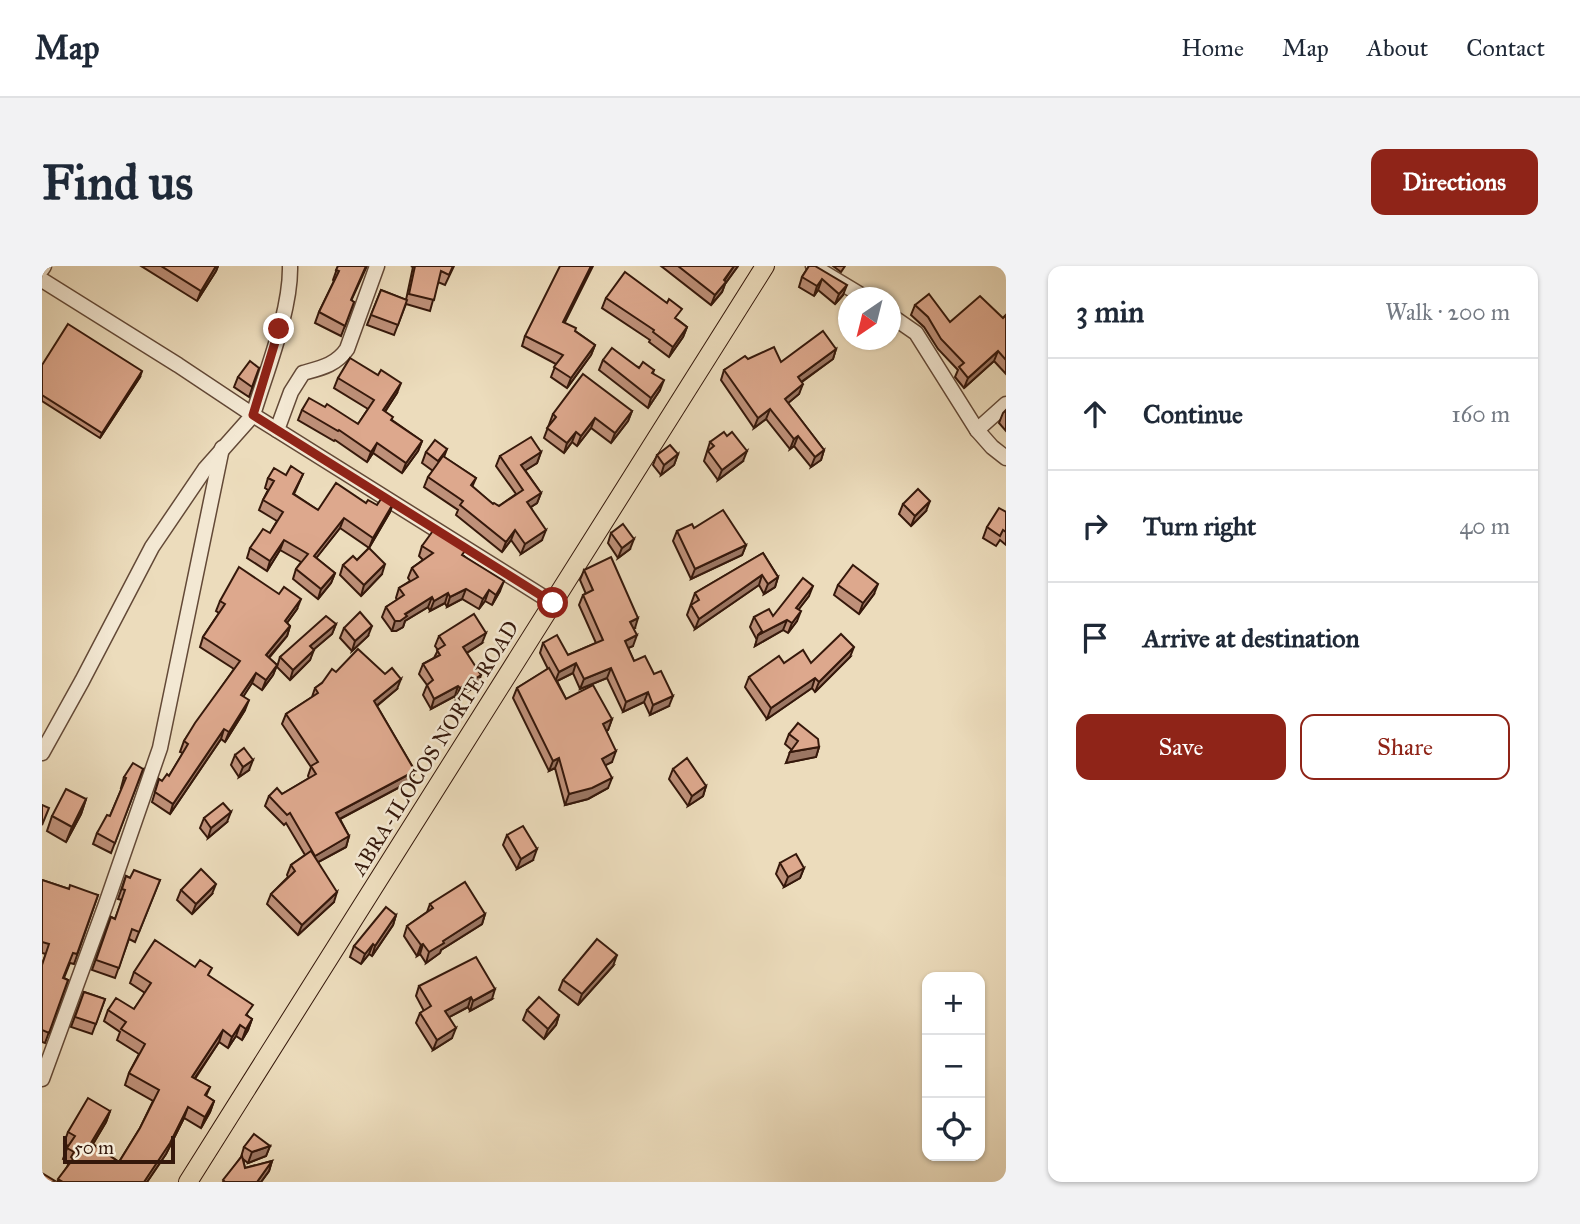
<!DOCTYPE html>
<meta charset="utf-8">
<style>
body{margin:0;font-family:"IM FELL Great Primer",serif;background:#f2f2f3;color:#1f2937}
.controls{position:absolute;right:21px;bottom:21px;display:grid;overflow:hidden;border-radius:14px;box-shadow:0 2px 5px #0004}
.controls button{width:63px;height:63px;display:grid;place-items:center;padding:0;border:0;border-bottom:2px solid #e0e1e3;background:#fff;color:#1f2937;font:35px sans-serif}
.compass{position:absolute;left:796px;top:21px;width:63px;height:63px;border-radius:50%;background:#fff;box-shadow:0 2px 5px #0004;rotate:215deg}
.scale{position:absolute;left:21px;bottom:18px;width:112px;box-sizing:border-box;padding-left:7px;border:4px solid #35180b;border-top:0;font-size:19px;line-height:24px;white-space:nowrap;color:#35180b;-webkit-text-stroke:5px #f3e8d3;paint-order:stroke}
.stop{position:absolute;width:21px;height:21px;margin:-16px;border:5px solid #8f2418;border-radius:50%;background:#fff}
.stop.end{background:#8f2418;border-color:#fff;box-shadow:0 2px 7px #0008}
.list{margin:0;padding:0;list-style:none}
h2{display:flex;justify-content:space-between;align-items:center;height:91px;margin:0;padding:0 28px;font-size:30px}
h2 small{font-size:23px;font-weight:400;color:#747a83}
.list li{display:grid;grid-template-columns:46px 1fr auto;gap:21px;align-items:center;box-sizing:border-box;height:112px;padding:0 28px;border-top:2px solid #e0e1e3}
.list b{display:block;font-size:26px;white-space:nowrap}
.list em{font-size:23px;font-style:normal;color:#747a83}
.actions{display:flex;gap:14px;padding:21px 28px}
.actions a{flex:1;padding:16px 0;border:2px solid #8f2418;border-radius:14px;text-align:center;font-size:24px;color:#8f2418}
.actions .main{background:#8f2418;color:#fff}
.icon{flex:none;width:38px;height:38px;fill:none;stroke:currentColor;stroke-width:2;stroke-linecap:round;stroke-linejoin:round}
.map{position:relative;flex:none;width:964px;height:916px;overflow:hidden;border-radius:14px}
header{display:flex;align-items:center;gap:42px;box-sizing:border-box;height:98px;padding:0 35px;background:#fff;border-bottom:2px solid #e0e1e3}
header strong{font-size:33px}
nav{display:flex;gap:38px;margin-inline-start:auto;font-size:24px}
.intro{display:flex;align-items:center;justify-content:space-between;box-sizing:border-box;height:168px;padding:0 42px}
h1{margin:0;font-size:49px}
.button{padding:18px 32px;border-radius:14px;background:#8f2418;color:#fff;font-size:24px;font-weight:700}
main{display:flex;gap:42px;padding:0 42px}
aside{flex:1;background:#fff;border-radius:14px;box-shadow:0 2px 5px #0004}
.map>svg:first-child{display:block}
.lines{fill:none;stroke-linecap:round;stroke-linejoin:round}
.minor-casing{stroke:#634937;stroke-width:17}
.major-casing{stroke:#35180b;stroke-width:20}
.minor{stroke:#f3e8d3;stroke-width:14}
.major{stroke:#ecdcbc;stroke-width:18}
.wall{fill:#be9079;stroke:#35180b;stroke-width:2}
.shaded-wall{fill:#9b7663;stroke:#35180b;stroke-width:2}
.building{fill:#dda88d;stroke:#35180b;stroke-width:2}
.route{stroke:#8f2418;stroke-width:9}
.labels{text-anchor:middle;stroke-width:5;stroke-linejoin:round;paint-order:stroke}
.street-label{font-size:21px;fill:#35180b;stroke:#f3e8d3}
</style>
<header>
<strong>Map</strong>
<nav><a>Home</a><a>Map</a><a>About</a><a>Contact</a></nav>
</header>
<div class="intro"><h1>Find us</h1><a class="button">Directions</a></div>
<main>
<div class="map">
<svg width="964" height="916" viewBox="0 0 964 916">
<rect width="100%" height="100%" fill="#ecdcbc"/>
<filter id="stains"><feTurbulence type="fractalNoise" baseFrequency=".00286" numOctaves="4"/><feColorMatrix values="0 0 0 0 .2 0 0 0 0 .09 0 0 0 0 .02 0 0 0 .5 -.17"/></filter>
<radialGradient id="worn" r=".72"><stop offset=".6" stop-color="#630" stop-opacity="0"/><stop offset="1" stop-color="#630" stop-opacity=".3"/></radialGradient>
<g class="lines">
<defs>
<g id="minor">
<path d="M 335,0 L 305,83 C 294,99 279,102 261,107 L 249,126 L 235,164 L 511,337"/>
<polyline points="771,0 824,32"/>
<polyline points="0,3 2,0"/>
<polyline points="0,14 136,99 211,149 163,203 110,281 40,415 0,487"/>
<polyline points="848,49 874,67 935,164 950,181 964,192"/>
<path d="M 235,164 L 211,149 C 224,106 249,45 248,0"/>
<polyline points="935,164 964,138"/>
<polyline points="0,813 64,638 118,482 180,182"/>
</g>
<polyline id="major" points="146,916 723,0"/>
</defs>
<use href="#minor" class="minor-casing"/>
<use href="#major" class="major-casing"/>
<use href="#minor" class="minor"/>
<use href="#major" class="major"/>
</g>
<g class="wall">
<polygon points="99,0 176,0 174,5 155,35"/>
<polygon points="296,0 325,0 309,35 312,36 299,70 273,57 277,46 292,15 291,14"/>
<polygon points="369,0 412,0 403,19 396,16 388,45 364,38 352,69 325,59 339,24 364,34 371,1"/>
<polygon points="619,0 696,0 683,18 680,26 669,39"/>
<polygon points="767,0 801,29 793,38 776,24 772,30 757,21 760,11"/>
<polygon points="791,0 803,0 799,6"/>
<polygon points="564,32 636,54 645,61 641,71 627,91 607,76 608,74 560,42"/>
<polygon points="873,39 908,56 961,52 964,49 964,108 952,95 922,122 913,111 916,104 896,83 882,61 869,49"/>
<polygon points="522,57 553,79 549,89 525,122 509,111 514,98 480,80 483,70"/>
<polygon points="794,83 791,93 760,116 757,128 746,137 782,184 779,194 769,201 752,180 748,183 724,153 712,162 679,114 682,104 706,93 739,96"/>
<polygon points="561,94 612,104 611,107 618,124 606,142 557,104"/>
<polygon points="0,99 98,111 58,172 0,135"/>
<polygon points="217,102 207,131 192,121 196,111"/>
<polygon points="296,112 355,127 343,146 350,154 380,175 376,185 360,207 331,187 325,196 293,174 292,175 256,154 260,144 283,141 316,158 326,143 292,122"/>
<polygon points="964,144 964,165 957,157 961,147"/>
<polygon points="590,145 586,155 569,177 549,162 535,180 530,176 522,187 502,172 511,148"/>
<polygon points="668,176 701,195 676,214 662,195"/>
<polygon points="405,183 402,191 434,212 430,221 451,238 457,240 474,228 454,200 458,190 499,186 495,197 483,204 499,227 495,237 489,241 500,274 479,288 469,274 460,286 414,249 416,244 382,221 386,211 391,205 380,197 384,186"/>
<polygon points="636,188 632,199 619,209 611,199 615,189"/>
<polygon points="261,208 252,228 276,244 324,237 348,246 327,282 340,308 319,330 298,309 301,299 315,294 327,282 298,262 274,292 293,307 289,317 276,333 251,313 254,303 259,296 238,284 225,305 205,292 208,282 228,267 235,255 217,244 221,234 226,224 223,222 226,212"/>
<polygon points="861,238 884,245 869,260 857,248"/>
<polygon points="964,246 964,279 958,274 954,280 941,272 945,261"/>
<polygon points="652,262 704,279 700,289 649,313 631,275 635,265"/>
<polygon points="569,267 588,283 576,292 566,277"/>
<polygon points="380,280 422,290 458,325 450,339 443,335 437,343 420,333 405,341 403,337 388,345 386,341 363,355 361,361 354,365 350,365 340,351 344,341 355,334 354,332 357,322 368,315 366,312 370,302 381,294 377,290"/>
<polygon points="721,287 736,311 733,321 722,328 717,319 653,363 645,349 653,327"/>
<polygon points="542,304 593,362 591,363 591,380 586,382 592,395 627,440 608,449 602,436 581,446 565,412 538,423 531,407 515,415 524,433 570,453 566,464 564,465 570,496 563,499 566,522 546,533 523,539 513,502 507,505 471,432 475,422 506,403 498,387 501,377 526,389 554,377 537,339 541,329 544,328 538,314"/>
<polygon points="796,319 832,328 817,348 792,329"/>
<polygon points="767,330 756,344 755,355 746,367 741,364 713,380 715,374 708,361 712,351 731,350"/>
<polygon points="178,335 255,343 245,357 248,360 245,370 227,392 235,399 231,409 220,424 210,417 201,430 203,444 183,476 179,473 128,548 110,536 117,513 120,515 127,510 141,487 138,486 142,475 192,403 158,381 161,371 177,347 174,345"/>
<polygon points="294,358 290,368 271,384 268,394 248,414 235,401 238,391"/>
<polygon points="302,362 326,370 310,385 298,372"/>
<polygon points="397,370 440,377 425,387 436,419 414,433 413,430 389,443 381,429 385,419 377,408 381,398 392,392 396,384 393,380"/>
<polygon points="808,391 773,426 770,422 725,453 703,421 707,411 742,397 769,397"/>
<polygon points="294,406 355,423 335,440 373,505 369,515 298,553 307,570 304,581 276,596 292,636 256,669 225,638 229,628 246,611 245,609 249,599 263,589 244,557 242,559 223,540 227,530 240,528 267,512 266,510 269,501 240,458 244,448 270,431 273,422"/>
<polygon points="747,468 777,481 774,491 744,497 750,484 743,478"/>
<polygon points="193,489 207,504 197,511 189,499"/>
<polygon points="101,503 69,587 51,578 55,567 68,550 80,522 79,522 82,511"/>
<polygon points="631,503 664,520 661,530 646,540 627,513"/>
<polygon points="44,533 39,548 24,576 5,565 10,550"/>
<polygon points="162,552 185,556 166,572 158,562"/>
<polygon points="465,569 491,594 475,603 461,579"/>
<polygon points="738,597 762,602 758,612 742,621 734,608"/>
<polygon points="84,610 88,612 118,614 93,676 87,673 73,712 50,704 69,651 73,653 80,634 76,633"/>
<polygon points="0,614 27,623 56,629 32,698 28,697 22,712 26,714 3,777 0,776 0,698 4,688 0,687"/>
<polygon points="139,624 170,628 150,648 135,634"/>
<polygon points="388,638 443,648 440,658 399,684 398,687 384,697 378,688 375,690 362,670 365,660 385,646"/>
<polygon points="354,649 351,659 330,690 327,688 319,698 308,691 312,680"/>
<polygon points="571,700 536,739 517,724 521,714"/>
<polygon points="92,706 167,710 207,751 210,753 206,764 200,774 194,770 186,782 177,776 153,813 168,821 164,830 172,835 168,846 159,862 142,852 124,888 105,916 15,916 25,901 27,896 21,893 26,880 22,877 26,866 68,845 64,856 51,878 77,896 98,862 111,835 83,819 87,807 97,788 75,774 78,766 62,755 66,744 92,743 103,727 88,717"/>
<polygon points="377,720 450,733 428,745 426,741 407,751 410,772 391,784 374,757 378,747 382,745 374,730"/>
<polygon points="42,726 63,733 50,768 29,761"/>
<polygon points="485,744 517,749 514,759 502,773 481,754"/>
<polygon points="228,880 224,890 206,897 201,893 203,902 230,895 227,905 219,916 181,916 199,891 202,881"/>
</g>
<g class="shaded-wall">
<polygon points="174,0 176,0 174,5 155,35 159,25"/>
<polygon points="549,0 551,0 518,66 521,56"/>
<polygon points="692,0 696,0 683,18 680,26 669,39 673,29"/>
<polygon points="780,13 776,24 772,30 775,20"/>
<polygon points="805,19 801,29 793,38 797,28"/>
<polygon points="645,61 641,71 627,91 631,81"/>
<polygon points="553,79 549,89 525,122 529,112"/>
<polygon points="794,83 791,93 752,121 756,111"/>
<polygon points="956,85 952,95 922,122 926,112"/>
<polygon points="100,105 98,111 58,172 60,167"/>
<polygon points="622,114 618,124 606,142 609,132"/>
<polygon points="359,117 355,127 337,154 341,144"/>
<polygon points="761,118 757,128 739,143 743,133"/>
<polygon points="728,143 724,153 712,162 716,152"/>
<polygon points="590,145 586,155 569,177 573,167"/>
<polygon points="553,152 549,162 535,180 539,170"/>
<polygon points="534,166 530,176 522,187 525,177"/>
<polygon points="756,170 752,180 748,183 752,173"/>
<polygon points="380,175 376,185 360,207 364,197"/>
<polygon points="335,177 331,187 325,196 329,186"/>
<polygon points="782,184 779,194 769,201 773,191"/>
<polygon points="705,185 701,195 676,214 680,204"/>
<polygon points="499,186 495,197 476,209 479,199"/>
<polygon points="636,188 632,199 619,209 622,199"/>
<polygon points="499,227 495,237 481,246 485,236"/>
<polygon points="888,235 884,245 869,260 873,250"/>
<polygon points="352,236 348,246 327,282 331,272"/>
<polygon points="302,252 298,262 268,300 272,290"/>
<polygon points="473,264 469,274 460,286 464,276"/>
<polygon points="504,264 500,274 479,288 483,278"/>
<polygon points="592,273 588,283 576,292 580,282"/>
<polygon points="242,274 238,284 225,305 228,295"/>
<polygon points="704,279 700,289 649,313 653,303"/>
<polygon points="343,298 340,308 319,330 322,319"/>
<polygon points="293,307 289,317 276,333 279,323"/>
<polygon points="720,309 717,319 653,363 657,353"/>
<polygon points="736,311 733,321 722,328 726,318"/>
<polygon points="462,315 458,325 450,339 454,329"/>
<polygon points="836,318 832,328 817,348 821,337"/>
<polygon points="771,320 767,330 750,352 754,342"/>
<polygon points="424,323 420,333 405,341 408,331"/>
<polygon points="447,324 443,335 437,343 441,333"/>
<polygon points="406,327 403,337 388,345 392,335"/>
<polygon points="390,331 386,341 363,355 361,361 354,365 350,365 353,355"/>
<polygon points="259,333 255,343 239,365 243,355"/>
<polygon points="759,345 755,355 746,367 750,357"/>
<polygon points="596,352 593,362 584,366 588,356"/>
<polygon points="745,354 741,364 713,380 716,369"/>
<polygon points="294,358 290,368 264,390 268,380"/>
<polygon points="248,360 245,370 220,399 224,389"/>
<polygon points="330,360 326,370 310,385 313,375"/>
<polygon points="444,367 440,377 418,391 421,381"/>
<polygon points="595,369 591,380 579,385 583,375"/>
<polygon points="812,381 808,391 773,426 777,416"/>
<polygon points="272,384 268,394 248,414 251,404"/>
<polygon points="534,397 531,407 513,416 517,406"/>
<polygon points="235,399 231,409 220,424 224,414"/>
<polygon points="569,402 565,412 538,423 542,413"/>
<polygon points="214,407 210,417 196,439 199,429"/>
<polygon points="439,409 436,419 414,433 418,422"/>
<polygon points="773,412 770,422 725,453 729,442"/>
<polygon points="359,413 355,423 328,445 332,435"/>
<polygon points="416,420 413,430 389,443 392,433"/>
<polygon points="606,426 602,436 581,446 584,436"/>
<polygon points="631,430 627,440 608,449 611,439"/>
<polygon points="207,434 203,444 183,476 187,466"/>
<polygon points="570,453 566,464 558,468 561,458"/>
<polygon points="182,463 179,473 128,548 131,538"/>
<polygon points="777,481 774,491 744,497 748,486"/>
<polygon points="574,485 570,496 556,503 560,493"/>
<polygon points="517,492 513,502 507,505 511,495"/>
<polygon points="211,494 207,504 197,511 201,501"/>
<polygon points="373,505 369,515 290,557 294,547"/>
<polygon points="570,512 566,522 546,533 523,539 527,528"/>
<polygon points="664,520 661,530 646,540 650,530"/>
<polygon points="44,533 39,548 24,576 30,561"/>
<polygon points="189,546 185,556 166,572 169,562"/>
<polygon points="307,570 304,581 269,600 273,590"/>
<polygon points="495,583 491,594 475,603 479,593"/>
<polygon points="762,602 758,612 742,621 746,611"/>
<polygon points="174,618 170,628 150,648 154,638"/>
<polygon points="295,626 292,636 256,669 260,659"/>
<polygon points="443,648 440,658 399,684 398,687 384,697 387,686 401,675"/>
<polygon points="354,649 351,659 330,690 333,680"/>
<polygon points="331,678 327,688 319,698 323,688"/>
<polygon points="381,678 378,688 375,690 379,679"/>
<polygon points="575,689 571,700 536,739 540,728"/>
<polygon points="453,723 450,733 428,745 431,735"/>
<polygon points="429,731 426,741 400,755 403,745"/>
<polygon points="517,749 514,759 502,773 506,763"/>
<polygon points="210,753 206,764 200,774 204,763"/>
<polygon points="198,759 194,770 186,782 190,771"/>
<polygon points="414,762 410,772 391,784 395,774"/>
<polygon points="181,764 177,776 146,822 150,811"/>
<polygon points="172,835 168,846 159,862 163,851"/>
<polygon points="146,841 142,852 124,888 105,916 102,916"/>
<polygon points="68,845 64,856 45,888 49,877"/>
<polygon points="228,880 224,890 206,897 210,886"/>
<polygon points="230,895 227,905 219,916 215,916"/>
</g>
<g class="building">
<polygon points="119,0 174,0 159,25"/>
<polygon points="296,0 324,0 309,34 312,36 303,60 277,46 297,5 294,4"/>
<polygon points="373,0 411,0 407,9 399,5 392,34 367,28"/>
<polygon points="518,0 549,0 521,56 534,62 533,65 553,79 529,112 512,101 521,89 483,70"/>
<polygon points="636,0 692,0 682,14 684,16 673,29"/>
<polygon points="767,0 773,0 805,19 797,28 780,13 775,20 760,11"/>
<polygon points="583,6 625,37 627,33 640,43 633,52 645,61 631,81 611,66 612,64 564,32"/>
<polygon points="339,24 365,34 356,59 329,49"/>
<polygon points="887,28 908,56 938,30 961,52 964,49 964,94 956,85 926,112 917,101 922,97 899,73 886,51 873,39"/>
<polygon points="26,58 100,105 60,167 0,129 0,99"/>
<polygon points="781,65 794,83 756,111 761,118 743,133 782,184 773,191 756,170 752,173 728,143 716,152 682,104 703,90 706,93 732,81 739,96"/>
<polygon points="570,82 597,102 601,96 612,104 610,107 622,114 609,132 561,94"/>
<polygon points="308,92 336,109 339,104 359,117 341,144 351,151 349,154 380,175 364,197 335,177 329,186 297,164 296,165 260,144 267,132 283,141 285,138 316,158 332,134 296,112"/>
<polygon points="208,95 217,102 210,121 196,111"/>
<polygon points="541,108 590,145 573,167 553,152 539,170 534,166 525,177 505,162 514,151 511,148"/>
<polygon points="682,166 685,170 690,166 705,185 680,204 666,185 672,180 668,176"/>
<polygon points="489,171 499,186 479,199 499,227 485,236 504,264 483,278 473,264 464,276 418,239 421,235 386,211 401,190 434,212 429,219 451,238 452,237 457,240 481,224 458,190"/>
<polygon points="393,174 405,183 396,195 384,186"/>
<polygon points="628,179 636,188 622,199 615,189"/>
<polygon points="249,200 261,208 251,228 276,244 294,217 324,237 326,234 335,239 341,230 352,236 331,272 302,252 272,290 293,307 279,323 254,303 266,288 242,274 228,295 208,282 221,263 228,267 241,246 221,234 232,215 226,212 232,202 244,209"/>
<polygon points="876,223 888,235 873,250 861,238"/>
<polygon points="957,242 964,246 964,266 961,264 958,270 945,261"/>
<polygon points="681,244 704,279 653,303 635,265 650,258 652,262"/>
<polygon points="581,258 592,273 580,282 569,267"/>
<polygon points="393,262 425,282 420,289 462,315 454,329 447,324 441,333 424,323 408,331 406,327 392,335 390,331 363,348 365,350 358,355 353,355 344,341 362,329 357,322 376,311 370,302 391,287 380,280"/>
<polygon points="327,282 343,298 322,319 301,299 311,290 315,294"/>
<polygon points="721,287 736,311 726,318 720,309 657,353 649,339 657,334 653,327"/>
<polygon points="569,291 596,352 588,356 595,369 583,375 592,395 603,390 612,408 619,405 631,430 611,439 606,426 584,436 569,402 542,413 534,397 517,406 501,377 515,369 526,389 561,374 541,329 551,324 542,304"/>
<polygon points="811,299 836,318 821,337 796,319"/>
<polygon points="197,301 237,328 242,321 259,333 243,355 248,360 224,389 235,399 224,414 214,407 199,429 207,434 187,466 182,463 131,538 113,526 117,513 120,515 125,508 127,510 146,478 142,475 153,457 198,395 161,371 183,338 178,335"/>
<polygon points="761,312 771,320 754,342 759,345 750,357 745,354 716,369 720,365 712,351 727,343 731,350"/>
<polygon points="318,346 330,360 313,375 302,362"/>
<polygon points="432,348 444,367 421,381 439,409 418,422 416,420 392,433 385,419 391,414 381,398 398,389 395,384 403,379 397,370"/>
<polygon points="284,350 294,358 268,380 272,384 251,404 238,391"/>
<polygon points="799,368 812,381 777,416 773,412 729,442 707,411 737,390 742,397 761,384 769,397"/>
<polygon points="316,383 343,408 350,402 359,413 332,435 373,505 294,547 307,570 273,590 248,547 245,549 227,530 235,522 240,528 274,508 269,500 276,496 244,448 276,427 273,422 280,417 290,403 294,406"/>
<polygon points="507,402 524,433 551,419 570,453 561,458 574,485 560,493 570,512 550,522 527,528 517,492 511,495 475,422"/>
<polygon points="756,457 776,473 777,481 748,486 756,475 747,468"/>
<polygon points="202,482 211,494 201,501 193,489"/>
<polygon points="645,492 664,520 650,530 631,503"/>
<polygon points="91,497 101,503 73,577 55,567 65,549 68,550 84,512 82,511"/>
<polygon points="24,523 44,533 30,561 10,550"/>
<polygon points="181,537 189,546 169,562 162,552"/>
<polygon points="0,539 7,542 0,559"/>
<polygon points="481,560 495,583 479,593 465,569"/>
<polygon points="269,585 295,626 260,659 229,628 253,605 249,599"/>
<polygon points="754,588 762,602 746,611 738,597"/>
<polygon points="159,603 174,618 154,638 139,624"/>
<polygon points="92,604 118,614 97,666 90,663 77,702 54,694 69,651 73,653 83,624 80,623 84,610 88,612"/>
<polygon points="0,614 27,623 28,619 56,629 35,688 31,687 21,712 26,714 7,767 0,764 0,699 7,678 0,676"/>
<polygon points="423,616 443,648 401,675 402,677 387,686 381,678 379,679 365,660 391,642 388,638"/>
<polygon points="344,641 354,649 333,680 331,678 323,688 312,680"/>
<polygon points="555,673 575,689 540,728 521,714"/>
<polygon points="113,674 153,701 158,694 170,702 166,709 211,739 204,749 210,753 204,763 198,759 190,771 181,764 150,811 168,821 163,829 172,835 163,851 146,841 128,877 102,916 21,916 16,913 31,893 29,891 32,886 25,882 33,870 26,866 46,832 68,845 49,877 77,896 98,862 117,824 87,807 103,778 79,763 84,756 66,744 74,732 92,743 109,717 92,706"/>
<polygon points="434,691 453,723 431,735 429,731 403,745 414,762 395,774 378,747 389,740 377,720"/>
<polygon points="42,726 63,733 54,758 33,751"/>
<polygon points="497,731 517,749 506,763 485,744"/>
<polygon points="212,868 228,880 210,886 202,881"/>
<polygon points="200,890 203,902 230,895 215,916 183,916 181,914"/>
<polygon points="0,907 13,915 12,916 0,916"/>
</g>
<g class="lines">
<polyline class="route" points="237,63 211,149 511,337"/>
</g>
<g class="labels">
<g class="street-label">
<text transform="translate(393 482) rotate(-58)" y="7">ABRA-ILOCOS NORTE ROAD</text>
</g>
</g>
<rect width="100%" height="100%" filter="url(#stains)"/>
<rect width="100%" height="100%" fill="url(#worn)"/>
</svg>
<div class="controls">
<button>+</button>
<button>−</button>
<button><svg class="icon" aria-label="locate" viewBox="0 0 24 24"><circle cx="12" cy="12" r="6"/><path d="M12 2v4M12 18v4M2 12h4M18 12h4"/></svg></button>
</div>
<svg class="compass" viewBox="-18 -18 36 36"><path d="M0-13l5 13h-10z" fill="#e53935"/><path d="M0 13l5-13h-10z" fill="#747a83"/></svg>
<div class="scale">50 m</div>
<div class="stop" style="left:511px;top:337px"></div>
<div class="stop end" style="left:237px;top:63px"></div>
</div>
<aside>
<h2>3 min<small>Walk · 200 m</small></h2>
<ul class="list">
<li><svg class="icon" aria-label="ahead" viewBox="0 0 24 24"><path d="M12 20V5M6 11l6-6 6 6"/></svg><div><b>Continue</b></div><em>160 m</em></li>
<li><svg class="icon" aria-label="right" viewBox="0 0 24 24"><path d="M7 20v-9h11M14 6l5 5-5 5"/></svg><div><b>Turn right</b></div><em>40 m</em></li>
<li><svg class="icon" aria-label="arrive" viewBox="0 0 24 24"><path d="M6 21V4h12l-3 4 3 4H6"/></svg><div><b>Arrive at destination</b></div></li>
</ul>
<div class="actions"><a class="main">Save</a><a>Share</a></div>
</aside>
</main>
